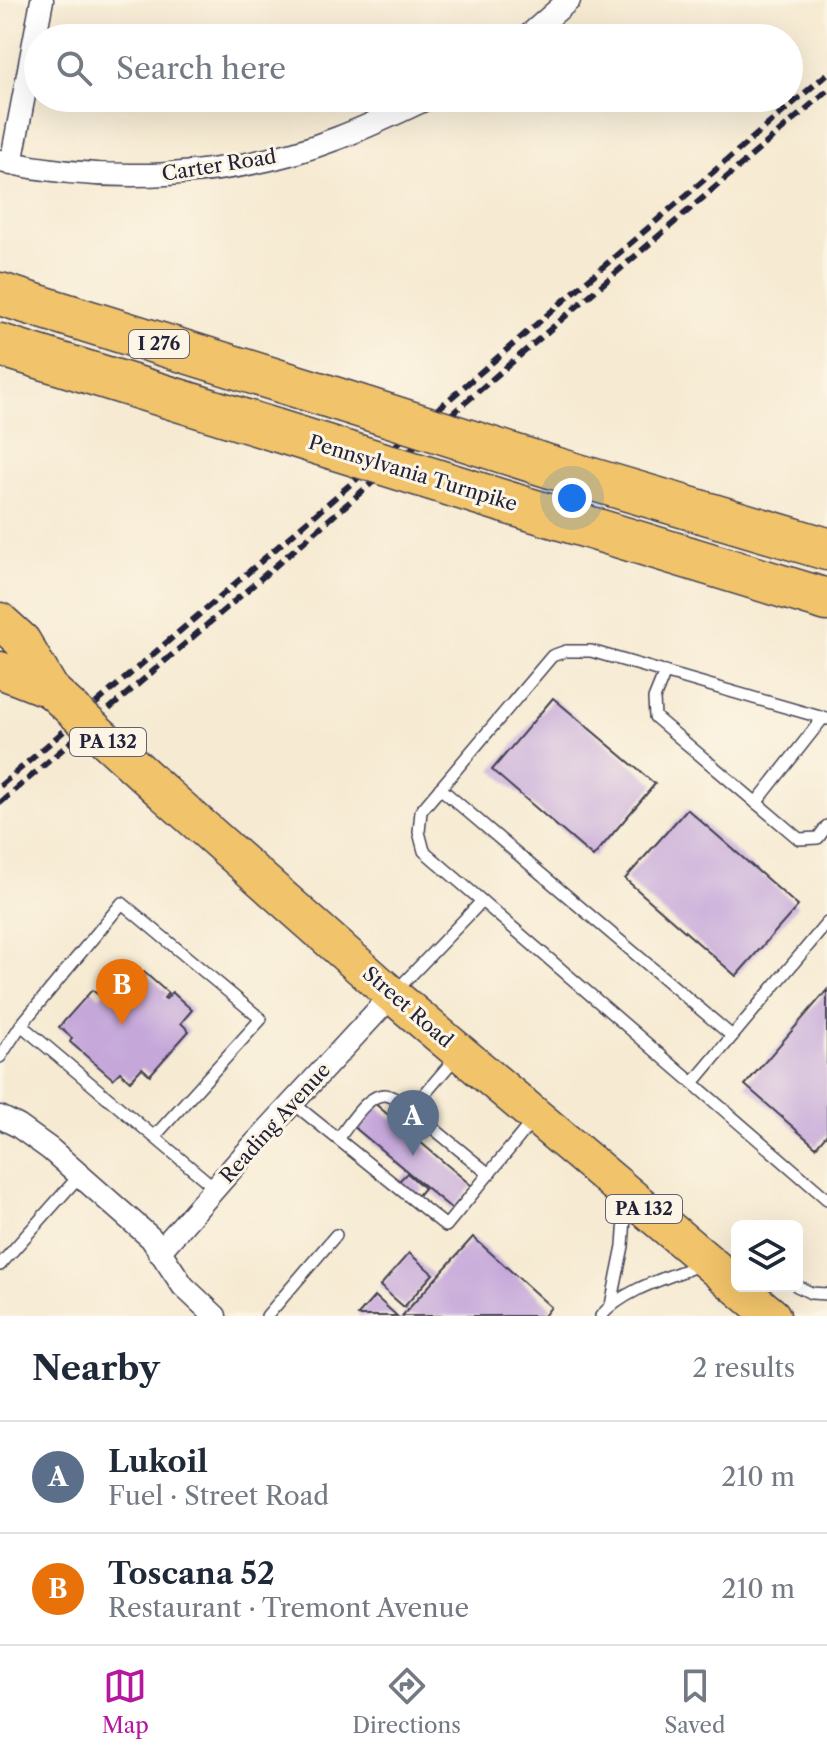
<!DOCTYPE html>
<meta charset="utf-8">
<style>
body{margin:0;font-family:"Libre Caslon Text",serif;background:#f2f2f3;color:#1f2937}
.controls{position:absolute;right:24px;bottom:24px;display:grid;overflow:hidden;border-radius:12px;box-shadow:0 8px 32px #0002}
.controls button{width:72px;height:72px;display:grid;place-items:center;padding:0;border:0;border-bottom:2px solid #e0e1e3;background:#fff;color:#1f2937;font:40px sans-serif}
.you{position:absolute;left:572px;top:498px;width:28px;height:28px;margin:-20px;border:6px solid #fff;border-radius:50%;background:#1a73e8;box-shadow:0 0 0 12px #1a73e833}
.badge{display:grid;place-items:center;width:52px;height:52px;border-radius:50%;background:#b5179e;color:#fff;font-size:26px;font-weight:700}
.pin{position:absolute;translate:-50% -66px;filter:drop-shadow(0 2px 4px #0008)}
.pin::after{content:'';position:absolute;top:42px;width:28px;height:24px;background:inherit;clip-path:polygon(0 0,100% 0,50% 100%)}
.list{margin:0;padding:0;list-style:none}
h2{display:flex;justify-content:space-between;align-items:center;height:104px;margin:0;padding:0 32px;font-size:34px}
h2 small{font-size:26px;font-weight:400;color:#747a83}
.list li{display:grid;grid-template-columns:52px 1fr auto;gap:24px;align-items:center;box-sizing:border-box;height:112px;padding:0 32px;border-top:2px solid #e0e1e3}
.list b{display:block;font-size:30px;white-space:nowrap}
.list p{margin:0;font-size:26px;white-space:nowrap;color:#747a83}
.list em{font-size:26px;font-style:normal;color:#747a83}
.icon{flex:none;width:44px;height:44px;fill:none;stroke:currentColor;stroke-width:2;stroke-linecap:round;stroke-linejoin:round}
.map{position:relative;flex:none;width:827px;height:1316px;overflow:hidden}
.search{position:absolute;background:#fff;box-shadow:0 8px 32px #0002;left:24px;right:24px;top:24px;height:88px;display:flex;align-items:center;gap:20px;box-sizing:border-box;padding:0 28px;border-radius:44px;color:#747a83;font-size:30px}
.sheet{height:328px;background:#fff}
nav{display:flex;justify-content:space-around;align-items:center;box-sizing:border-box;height:112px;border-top:2px solid #e0e1e3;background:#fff;font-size:22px;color:#747a83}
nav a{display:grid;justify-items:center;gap:4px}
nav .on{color:#b5179e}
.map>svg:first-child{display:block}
.building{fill:#c5a7da}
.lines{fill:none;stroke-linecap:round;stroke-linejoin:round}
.lane-casing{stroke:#424052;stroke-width:14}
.street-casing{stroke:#424052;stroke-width:25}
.primary-casing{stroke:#424052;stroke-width:39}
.highway-casing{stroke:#424052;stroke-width:45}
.lane{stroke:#fff;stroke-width:11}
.street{stroke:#fff;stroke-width:22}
.primary{stroke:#f1c36a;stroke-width:36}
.highway{stroke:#f1c36a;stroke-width:42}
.rail{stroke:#22223b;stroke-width:6;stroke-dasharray:12 6;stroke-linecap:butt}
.primary-bridge-casing{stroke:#424052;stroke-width:39;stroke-linecap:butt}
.highway-bridge-casing{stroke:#424052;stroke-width:45;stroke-linecap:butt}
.primary-bridge{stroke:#f1c36a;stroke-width:36}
.highway-bridge{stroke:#f1c36a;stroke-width:42}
.labels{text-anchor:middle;stroke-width:6;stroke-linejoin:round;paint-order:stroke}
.shield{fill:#fcf5e5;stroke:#63616e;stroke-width:2}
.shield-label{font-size:18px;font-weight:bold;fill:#22223b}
.street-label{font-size:20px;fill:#22223b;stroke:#fcf5e5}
</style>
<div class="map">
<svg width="827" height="1316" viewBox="0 0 827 1316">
<rect width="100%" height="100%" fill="#fcf5e5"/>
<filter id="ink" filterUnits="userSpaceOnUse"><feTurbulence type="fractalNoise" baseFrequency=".0125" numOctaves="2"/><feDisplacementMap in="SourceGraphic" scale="16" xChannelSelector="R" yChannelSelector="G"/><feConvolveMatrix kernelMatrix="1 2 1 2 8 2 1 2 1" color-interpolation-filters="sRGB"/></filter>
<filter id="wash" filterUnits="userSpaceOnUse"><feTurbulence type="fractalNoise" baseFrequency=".006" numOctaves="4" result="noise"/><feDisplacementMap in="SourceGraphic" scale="32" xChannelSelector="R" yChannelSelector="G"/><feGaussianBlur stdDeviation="1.8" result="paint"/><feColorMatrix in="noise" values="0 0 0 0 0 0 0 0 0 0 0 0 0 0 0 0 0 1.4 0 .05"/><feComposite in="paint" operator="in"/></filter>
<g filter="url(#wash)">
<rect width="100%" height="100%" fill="#f6ead2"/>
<g id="blocks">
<g class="building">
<polygon points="553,698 655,784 593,857 492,770"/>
<polygon points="687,809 798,906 736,976 625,879"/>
<polygon points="122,971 134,982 144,972 168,993 164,998 166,999 172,992 192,1010 181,1023 189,1031 150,1075 142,1068 130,1081 120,1072 113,1079 70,1042 72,1038 59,1027 92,990 100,996"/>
<polygon points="827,990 827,1134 816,1147 745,1085"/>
<polygon points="373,1102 472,1186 452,1209 353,1126"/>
<polygon points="407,1173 424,1188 415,1199 397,1183"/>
<polygon points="473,1237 551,1307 544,1316 402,1316"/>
<polygon points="409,1253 433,1274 404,1307 380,1286"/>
<polygon points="375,1296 397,1316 360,1316 358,1315"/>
</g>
</g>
</g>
<g filter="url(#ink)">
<use href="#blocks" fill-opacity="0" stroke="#424052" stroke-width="2"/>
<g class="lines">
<defs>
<g id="lane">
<polyline points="665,672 654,699 655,717 799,839 818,838 827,826"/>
<polyline points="827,719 591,651 566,651 552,656 421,811 419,832 424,851 827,1199"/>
<polyline points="440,788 732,1036"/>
<polyline points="756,803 823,718"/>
<polyline points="394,993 482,901"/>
<polyline points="457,1056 411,1110 489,1174"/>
<polyline points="0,1057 21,1025"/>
<polyline points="693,1083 827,923"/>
<polyline points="293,1103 446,1226 534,1119"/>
<polyline points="154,1137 261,1019 122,903 21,1025 215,1188"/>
<path d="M 338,1139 C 349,1125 370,1089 389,1096 C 397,1098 404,1106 411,1110"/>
<polyline points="0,1265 80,1175"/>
<polyline points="797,1286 811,1293 827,1294"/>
<polyline points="611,1305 623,1246 626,1203"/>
<polyline points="267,1316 336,1235"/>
<path d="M 601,1316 C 624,1289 669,1277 702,1264"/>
</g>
<g id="street">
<polyline points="526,38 569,0"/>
<path d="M 0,161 C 111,185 232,179 338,138 C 369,126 399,112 428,98"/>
<polyline points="11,164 42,0"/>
<polyline points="0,1117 18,1126 50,1149 151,1238 183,1286 215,1316"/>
<polyline points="159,1252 237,1163 392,995"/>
</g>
<g id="primary">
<polyline points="0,621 22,641 51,690"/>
<polyline points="0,670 51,690"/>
<polyline points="165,794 392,995 772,1316"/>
</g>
<g id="highway">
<polyline points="0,294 318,393"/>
<polyline points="0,345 275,430"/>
<polyline points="554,468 827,549"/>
<polyline points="512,504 827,600"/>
</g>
</defs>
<use href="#lane" class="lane-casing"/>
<use href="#street" class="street-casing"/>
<use href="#primary" class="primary-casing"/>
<use href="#highway" class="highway-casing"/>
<use href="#lane" class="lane"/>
<use href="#street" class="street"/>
<use href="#primary" class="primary"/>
<use href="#highway" class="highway"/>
<g class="rail">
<polyline points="0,786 827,74"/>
<polyline points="0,803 827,91"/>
</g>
<defs>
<polyline id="primary-bridge" points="51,690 165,794"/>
<g id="highway-bridge">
<polyline points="318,393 554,468"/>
<polyline points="275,430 512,504"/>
</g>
</defs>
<use href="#primary-bridge" class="primary-bridge-casing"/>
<use href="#highway-bridge" class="highway-bridge-casing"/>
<use href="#primary-bridge" class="primary-bridge"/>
<use href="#highway-bridge" class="highway-bridge"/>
</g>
</g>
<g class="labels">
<g class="shield">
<rect x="129" y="330" width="60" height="28" rx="6"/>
<rect x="70" y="728" width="76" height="28" rx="6"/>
<rect x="606" y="1195" width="76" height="28" rx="6"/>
</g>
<g class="shield-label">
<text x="159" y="350">I 276</text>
<text x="108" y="748">PA 132</text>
<text x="644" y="1215">PA 132</text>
</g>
<g class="street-label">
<text transform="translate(219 165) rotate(-9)" y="7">Carter Road</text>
<text transform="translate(413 473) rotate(17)" y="7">Pennsylvania Turnpike</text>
<text transform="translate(408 1007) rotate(41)" y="7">Street Road</text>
<text transform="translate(275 1123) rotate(-48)" y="7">Reading Avenue</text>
</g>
</g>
</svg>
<div class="controls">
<button><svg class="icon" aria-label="layers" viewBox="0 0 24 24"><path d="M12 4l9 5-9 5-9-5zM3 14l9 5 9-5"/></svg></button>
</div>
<div class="you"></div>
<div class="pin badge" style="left:413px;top:1156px;background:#5c6f8a">A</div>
<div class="pin badge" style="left:122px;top:1025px;background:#e8710a">B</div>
<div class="search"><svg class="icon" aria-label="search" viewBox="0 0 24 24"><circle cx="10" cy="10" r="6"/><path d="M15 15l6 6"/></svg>Search here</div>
</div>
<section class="sheet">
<h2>Nearby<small>2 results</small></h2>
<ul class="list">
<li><span class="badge" style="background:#5c6f8a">A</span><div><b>Lukoil</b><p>Fuel · Street Road</p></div><em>210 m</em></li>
<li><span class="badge" style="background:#e8710a">B</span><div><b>Toscana 52</b><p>Restaurant · Tremont Avenue</p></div><em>210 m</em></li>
</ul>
</section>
<nav>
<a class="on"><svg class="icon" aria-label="map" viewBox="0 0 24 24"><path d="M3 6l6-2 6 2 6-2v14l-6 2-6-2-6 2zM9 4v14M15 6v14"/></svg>Map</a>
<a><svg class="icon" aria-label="directions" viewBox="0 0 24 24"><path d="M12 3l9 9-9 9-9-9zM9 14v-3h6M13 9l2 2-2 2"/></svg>Directions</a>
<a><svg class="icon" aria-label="saved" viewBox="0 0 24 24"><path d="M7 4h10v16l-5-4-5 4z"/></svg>Saved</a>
</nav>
